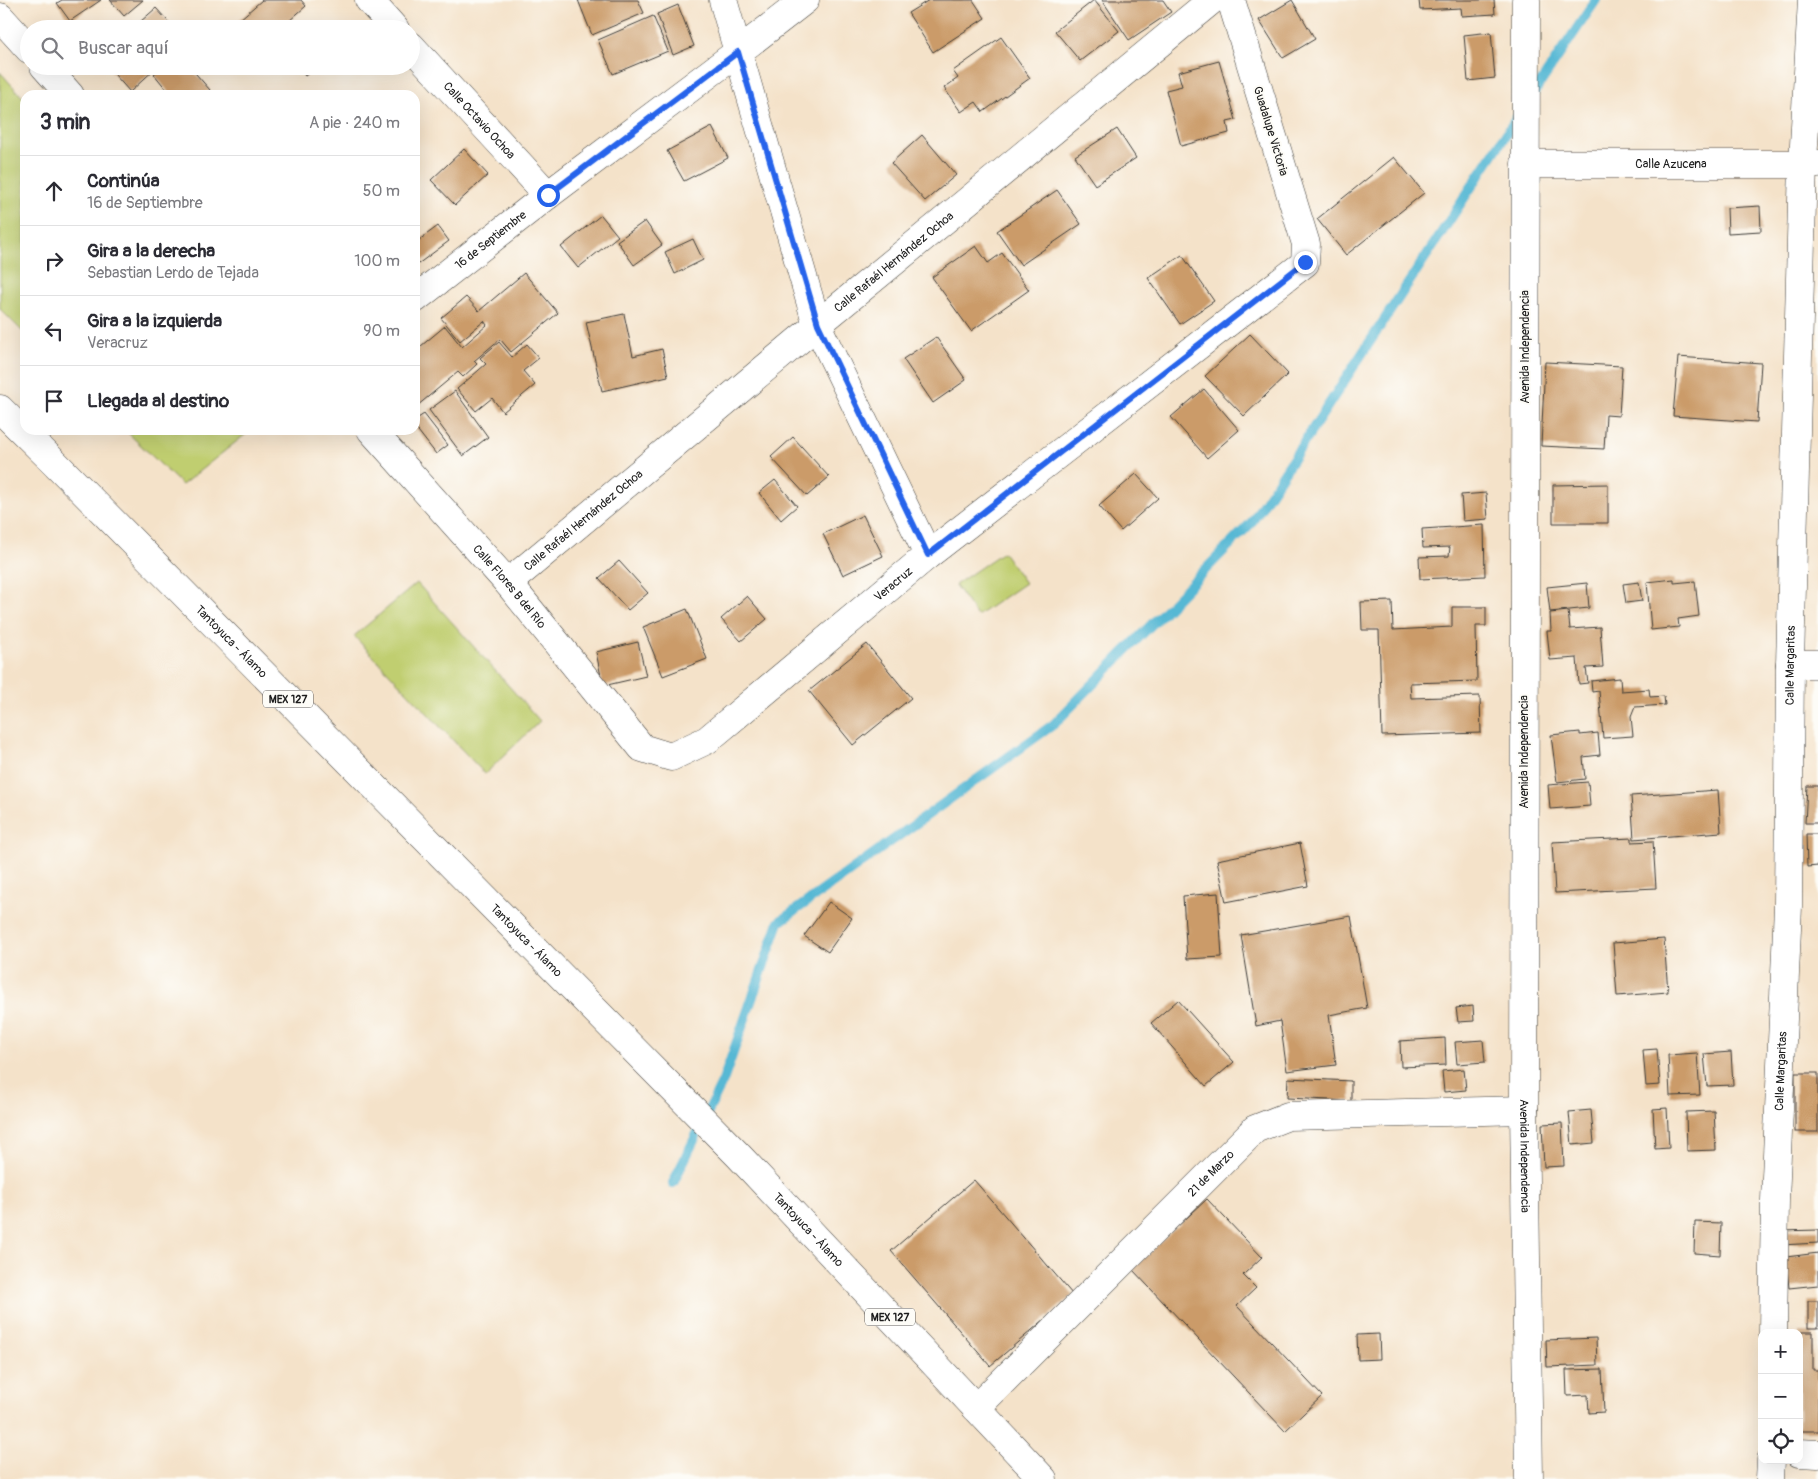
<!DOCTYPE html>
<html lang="es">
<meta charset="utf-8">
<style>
body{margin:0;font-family:Pangolin,sans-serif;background:#f2f2f3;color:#2b2b33}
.controls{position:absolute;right:15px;bottom:15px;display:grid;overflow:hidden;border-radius:10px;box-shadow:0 5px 20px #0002}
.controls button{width:45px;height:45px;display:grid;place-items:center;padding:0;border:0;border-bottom:1px solid #e1e1e2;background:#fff;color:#2b2b33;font:25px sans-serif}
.stop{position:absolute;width:15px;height:15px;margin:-11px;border:4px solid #2563eb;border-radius:50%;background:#fff}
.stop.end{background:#2563eb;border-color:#fff;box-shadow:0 1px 5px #0008}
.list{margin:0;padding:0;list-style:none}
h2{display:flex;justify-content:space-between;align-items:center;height:65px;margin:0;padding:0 20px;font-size:21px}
h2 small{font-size:16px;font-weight:400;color:#7c7c81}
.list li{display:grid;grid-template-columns:32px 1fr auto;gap:15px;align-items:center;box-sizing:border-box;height:70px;padding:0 20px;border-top:1px solid #e1e1e2}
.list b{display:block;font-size:19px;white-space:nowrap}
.list p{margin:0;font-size:16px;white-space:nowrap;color:#7c7c81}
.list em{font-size:16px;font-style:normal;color:#7c7c81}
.icon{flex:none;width:28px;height:28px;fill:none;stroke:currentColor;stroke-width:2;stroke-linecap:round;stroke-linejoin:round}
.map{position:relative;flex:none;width:1818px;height:1479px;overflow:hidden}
.search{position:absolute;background:#fff;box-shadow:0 5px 20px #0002;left:20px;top:20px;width:400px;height:55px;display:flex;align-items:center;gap:12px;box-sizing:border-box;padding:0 18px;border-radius:28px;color:#7c7c81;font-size:19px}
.panel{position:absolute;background:#fff;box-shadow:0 5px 20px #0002;left:20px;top:90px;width:400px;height:345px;border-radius:15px}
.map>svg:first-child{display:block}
.green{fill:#c0ce70;stroke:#6e7546}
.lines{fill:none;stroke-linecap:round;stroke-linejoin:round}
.stream{stroke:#56b8d4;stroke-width:10}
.building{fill:#cb9b69}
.street-casing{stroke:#3c3a36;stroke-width:29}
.primary-casing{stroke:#3c3a36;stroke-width:29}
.street{stroke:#fff;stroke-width:28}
.primary{stroke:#fff;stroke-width:28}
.route{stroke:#2563eb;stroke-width:6}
.labels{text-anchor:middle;stroke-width:4;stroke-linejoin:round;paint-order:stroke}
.shield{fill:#fdfcf7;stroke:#605f5e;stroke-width:1}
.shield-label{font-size:11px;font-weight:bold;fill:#1c1c1c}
.street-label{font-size:12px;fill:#1c1c1c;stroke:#fdfcf7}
</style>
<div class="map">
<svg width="1818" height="1479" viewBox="0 0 1818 1479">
<rect width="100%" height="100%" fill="#fdfcf7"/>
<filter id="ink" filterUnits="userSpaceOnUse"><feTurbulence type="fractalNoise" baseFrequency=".02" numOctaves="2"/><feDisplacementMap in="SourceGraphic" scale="10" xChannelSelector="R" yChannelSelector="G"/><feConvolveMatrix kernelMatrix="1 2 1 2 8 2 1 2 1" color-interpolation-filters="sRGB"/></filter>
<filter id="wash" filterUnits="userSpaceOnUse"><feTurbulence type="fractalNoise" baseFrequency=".0096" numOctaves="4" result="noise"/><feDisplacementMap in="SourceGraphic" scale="20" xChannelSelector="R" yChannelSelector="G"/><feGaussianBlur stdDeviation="1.12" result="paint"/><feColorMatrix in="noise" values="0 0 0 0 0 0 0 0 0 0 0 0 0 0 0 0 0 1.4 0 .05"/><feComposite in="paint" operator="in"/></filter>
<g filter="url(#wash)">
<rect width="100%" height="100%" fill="#f4e2c9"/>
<g class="green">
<polygon points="0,72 25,100 25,334 0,309"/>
<polygon points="125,430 251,430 182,485"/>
<polygon points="1003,552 1025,583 977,616 955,585"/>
<polygon points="417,583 540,721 485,774 354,636"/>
</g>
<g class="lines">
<g class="stream">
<polyline points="1533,94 1596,0"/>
<polyline points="673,1183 723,1081 779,922 1054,724 1251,523 1518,116"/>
</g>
</g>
<g id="blocks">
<g class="building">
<polygon points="62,0 101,0 70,21 57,3"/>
<polygon points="110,0 143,0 124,16"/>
<polygon points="262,0 301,0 306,6 280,29 247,29 239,20"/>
<polygon points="578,0 638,0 644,13 592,35"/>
<polygon points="929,0 973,0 985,18 933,52 908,13"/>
<polygon points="1094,0 1119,31 1080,61 1055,31"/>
<polygon points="1102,0 1163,0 1171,12 1129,40"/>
<polygon points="1292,0 1315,39 1283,58 1259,20"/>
<polygon points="1419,0 1494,0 1495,14 1462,16 1461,8 1420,10"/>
<polygon points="678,5 694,46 673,55 657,14"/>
<polygon points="156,8 175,29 132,29"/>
<polygon points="653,16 668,51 613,74 598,40"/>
<polygon points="1491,32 1495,78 1468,81 1464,35"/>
<polygon points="1001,37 1030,78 983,112 976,102 961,112 944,88 958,78 953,71"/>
<polygon points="1219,61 1236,120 1227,122 1229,133 1181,146 1166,90 1182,86 1178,72"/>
<polygon points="107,66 158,66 130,92"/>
<polygon points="163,66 189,66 210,90 204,95 171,95 154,74"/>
<polygon points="297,66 318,66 305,76"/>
<polygon points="712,127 728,158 684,181 667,151"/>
<polygon points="1117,129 1136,158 1095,185 1075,156"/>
<polygon points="922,135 956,175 925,201 891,163"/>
<polygon points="464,149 488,175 455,205 431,180"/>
<polygon points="1394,157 1424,193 1346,255 1317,219"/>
<polygon points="1057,190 1081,224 1021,265 997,231"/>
<polygon points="1760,206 1761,231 1728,233 1727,208"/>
<polygon points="601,215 618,236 578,268 561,247"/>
<polygon points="645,221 662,245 634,265 617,241"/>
<polygon points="438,226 449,241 418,264 415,260 415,243"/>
<polygon points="693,239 703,260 675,274 665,252"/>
<polygon points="976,246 988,263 1002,253 1029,290 971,331 932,277"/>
<polygon points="1182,255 1214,301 1180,324 1148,278"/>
<polygon points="524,273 558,313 511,352 500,339 474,361 477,364 463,377 458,372 417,406 415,403 415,351 445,326 462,347 487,325 484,321 460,341 441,318 466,297 479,311"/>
<polygon points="624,314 633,356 662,349 668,376 602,391 586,322"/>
<polygon points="1250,334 1288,374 1244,416 1205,376"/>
<polygon points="936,337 966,380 933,403 903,359"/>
<polygon points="499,342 512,357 527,344 539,358 523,371 535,385 503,412 492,398 476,411 457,389 486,364 480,358"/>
<polygon points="1678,357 1761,363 1757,422 1673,416"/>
<polygon points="1545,362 1622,366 1619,416 1606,415 1604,449 1541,446"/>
<polygon points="1204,389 1239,430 1207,458 1171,417"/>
<polygon points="455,391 488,437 463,456 429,410"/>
<polygon points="424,414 448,445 436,454 415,427 415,420"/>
<polygon points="793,437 829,477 807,496 771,457"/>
<polygon points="1136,474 1158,498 1121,531 1099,506"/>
<polygon points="775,480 797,506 781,520 759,493"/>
<polygon points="1608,484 1608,523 1553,523 1553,485"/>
<polygon points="1486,493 1488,519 1463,521 1461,495"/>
<polygon points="863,515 883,556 843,575 823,534"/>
<polygon points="1484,525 1485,576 1420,579 1419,557 1449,556 1450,547 1423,548 1422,529"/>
<polygon points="619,561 648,593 628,610 599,578"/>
<polygon points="1674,579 1674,583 1695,581 1699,616 1678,619 1679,627 1651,630 1647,582"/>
<polygon points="1639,582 1642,601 1626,603 1623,584"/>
<polygon points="1587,583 1589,608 1550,612 1547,587"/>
<polygon points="747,596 767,619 741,641 721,619"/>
<polygon points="1392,601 1393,630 1452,627 1452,607 1486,607 1486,626 1476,626 1477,681 1410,683 1411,698 1480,696 1481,733 1382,736 1379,630 1362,630 1361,602"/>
<polygon points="687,609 707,659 663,676 643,627"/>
<polygon points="1568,611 1570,629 1600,627 1603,667 1586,668 1588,683 1579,684 1577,658 1550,660 1547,631 1551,631 1550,613"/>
<polygon points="638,642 646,676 603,686 596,652"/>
<polygon points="867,644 911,698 853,745 809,691"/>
<polygon points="1620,678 1621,691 1649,689 1650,697 1664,696 1665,705 1635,707 1631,717 1633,736 1603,738 1599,691 1592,692 1591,681"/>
<polygon points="1580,732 1580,735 1598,733 1600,755 1583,757 1585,779 1557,782 1551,735"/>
<polygon points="1588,782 1590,806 1550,809 1548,785"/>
<polygon points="1807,786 1818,786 1818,823 1805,823"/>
<polygon points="1718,790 1721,832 1634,839 1631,796"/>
<polygon points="1806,834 1818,834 1818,866 1807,867"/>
<polygon points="1632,838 1632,842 1653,841 1656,888 1555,893 1552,842"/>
<polygon points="1300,843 1308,886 1226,902 1217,860"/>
<polygon points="1218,893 1222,957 1187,959 1183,896"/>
<polygon points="829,902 852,918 828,952 804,936"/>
<polygon points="1351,916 1367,1008 1329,1015 1336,1065 1287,1071 1280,1021 1256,1026 1241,935"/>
<polygon points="1664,939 1668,992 1617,996 1613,943"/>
<polygon points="1178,1000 1234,1062 1206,1086 1151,1023"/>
<polygon points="1473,1006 1474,1021 1458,1022 1456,1008"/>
<polygon points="1445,1038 1446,1065 1401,1067 1400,1041"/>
<polygon points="1483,1040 1485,1062 1457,1064 1455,1042"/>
<polygon points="1657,1049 1660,1085 1646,1086 1643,1050"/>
<polygon points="1731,1052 1733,1085 1707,1086 1704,1054"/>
<polygon points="1697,1053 1700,1095 1670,1096 1668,1055"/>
<polygon points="1464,1069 1466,1090 1444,1092 1442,1071"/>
<rect x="1795" y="1073" width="23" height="59"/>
<polygon points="1288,1078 1351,1081 1351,1101 1287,1098"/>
<polygon points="1667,1108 1669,1148 1655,1149 1653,1109"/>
<polygon points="1591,1110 1594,1143 1572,1145 1569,1112"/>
<polygon points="1714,1111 1716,1150 1687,1151 1686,1112"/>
<polygon points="1562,1123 1564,1166 1544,1167 1542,1124"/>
<polygon points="974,1180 1073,1295 990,1366 891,1251"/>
<polygon points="1207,1199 1262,1257 1243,1275 1256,1288 1237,1306 1322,1396 1285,1431 1132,1269"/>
<polygon points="1695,1222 1721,1223 1720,1255 1694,1253"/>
<polygon points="1818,1230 1818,1243 1781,1245 1781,1231"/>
<polygon points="1818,1253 1818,1285 1789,1288 1786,1257"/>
<rect x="1808" y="1301" width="10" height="27"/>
<polygon points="1799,1332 1813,1332 1813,1370 1818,1370 1818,1431 1799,1431"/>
<polygon points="1379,1334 1380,1359 1358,1360 1357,1335"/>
<polygon points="1596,1338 1597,1365 1547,1367 1546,1340"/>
<polygon points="1602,1369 1604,1412 1589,1413 1588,1395 1567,1396 1566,1370"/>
</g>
</g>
</g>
<g filter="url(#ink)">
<use href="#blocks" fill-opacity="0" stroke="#3c3a36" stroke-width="1"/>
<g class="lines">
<defs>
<g id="street">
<polyline points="369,0 395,29"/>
<polyline points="723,0 817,325 928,555"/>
<path id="s1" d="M 1526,0 L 1524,1110 L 1529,1479"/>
<polyline points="0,17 29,49"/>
<path id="s2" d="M 411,46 L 548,195"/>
<polyline points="44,66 70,95"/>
<path id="s3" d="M 1525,164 L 1818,164"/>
<path id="s4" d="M 415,299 L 548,195 L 738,52 L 805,0"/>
<path id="s5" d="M 371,430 L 508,583 L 642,748 L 671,757 L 707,740 L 928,555 L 1305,263 L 1306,244 L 1231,0"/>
<path id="s6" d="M 508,583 L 817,325 L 1212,0"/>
<polyline points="1790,664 1818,664"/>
<path id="s7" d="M 1773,1333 L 1775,1200 L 1788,906 L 1790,664 L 1803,163 L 1812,0"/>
<path id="s8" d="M 976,1408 L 1255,1129 L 1288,1116 L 1524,1110"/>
<polyline points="1799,1453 1818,1454"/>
<polyline points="1770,1479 1771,1460"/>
</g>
<g id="primary">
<path id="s9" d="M 0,409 L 58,466 L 738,1155 L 1043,1479"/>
</g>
</defs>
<use href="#street" class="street-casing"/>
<use href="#primary" class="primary-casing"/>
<use href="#street" class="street"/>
<use href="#primary" class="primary"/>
</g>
</g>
<g class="lines" filter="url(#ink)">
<polyline class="route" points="548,195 738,52 818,324 928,555 1305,262"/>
</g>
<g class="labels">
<g class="shield">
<rect x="263" y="690.5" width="50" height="17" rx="4"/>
<rect x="865" y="1308.5" width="50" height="17" rx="4"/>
</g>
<g class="shield-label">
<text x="288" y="703">MEX 127</text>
<text x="890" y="1321">MEX 127</text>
</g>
<g class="street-label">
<text dy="4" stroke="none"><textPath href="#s2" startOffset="101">Calle Octavio Ochoa</textPath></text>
<text transform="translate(1271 131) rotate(73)" y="4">Guadalupe Victoria</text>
<text dy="4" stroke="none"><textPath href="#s3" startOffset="146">Calle Azucena</textPath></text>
<text dy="4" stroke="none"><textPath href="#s4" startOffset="96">16 de Septiembre</textPath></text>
<text dy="4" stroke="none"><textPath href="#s6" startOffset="502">Calle Rafaél Hernández Ochoa</textPath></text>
<text transform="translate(1525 347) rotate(-90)" y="4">Avenida Independencia</text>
<text dy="4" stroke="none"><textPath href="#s6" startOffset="98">Calle Rafaél Hernández Ochoa</textPath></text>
<text dy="4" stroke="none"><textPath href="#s5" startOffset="731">Veracruz</textPath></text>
<text dy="4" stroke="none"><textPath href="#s5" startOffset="209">Calle Flores B del Río</textPath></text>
<text dy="4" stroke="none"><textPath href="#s9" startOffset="328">Tantoyuca - Álamo</textPath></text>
<text dy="4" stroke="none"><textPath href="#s7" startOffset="668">Calle Margaritas</textPath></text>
<text transform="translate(1524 752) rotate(-90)" y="4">Avenida Independencia</text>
<text dy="4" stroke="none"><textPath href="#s9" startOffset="748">Tantoyuca - Álamo</textPath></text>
<text dy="4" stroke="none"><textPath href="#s7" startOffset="262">Calle Margaritas</textPath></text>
<text dy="4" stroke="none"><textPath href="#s1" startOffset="1156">Avenida Independencia</textPath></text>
<text dy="4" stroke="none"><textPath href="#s8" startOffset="332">21 de Marzo</textPath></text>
<text dy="4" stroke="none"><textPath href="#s9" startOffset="1152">Tantoyuca - Álamo</textPath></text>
</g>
</g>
</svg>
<div class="controls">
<button>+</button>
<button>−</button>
<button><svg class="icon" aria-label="locate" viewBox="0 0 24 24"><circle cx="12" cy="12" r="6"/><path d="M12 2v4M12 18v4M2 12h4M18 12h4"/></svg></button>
</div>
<div class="stop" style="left:548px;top:195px"></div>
<div class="stop end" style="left:1305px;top:262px"></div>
<div class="search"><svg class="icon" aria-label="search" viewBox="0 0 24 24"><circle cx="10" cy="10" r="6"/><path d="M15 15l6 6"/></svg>Buscar aquí</div>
<section class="panel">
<h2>3 min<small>A pie · 240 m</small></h2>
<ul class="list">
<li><svg class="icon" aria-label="ahead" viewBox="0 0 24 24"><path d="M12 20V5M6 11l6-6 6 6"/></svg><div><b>Continúa</b><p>16 de Septiembre</p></div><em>50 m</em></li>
<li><svg class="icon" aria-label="right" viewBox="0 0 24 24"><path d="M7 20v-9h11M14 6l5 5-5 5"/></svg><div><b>Gira a la derecha</b><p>Sebastian Lerdo de Tejada</p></div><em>100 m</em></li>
<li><svg class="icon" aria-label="left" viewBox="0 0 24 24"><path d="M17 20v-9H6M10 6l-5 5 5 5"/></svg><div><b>Gira a la izquierda</b><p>Veracruz</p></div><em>90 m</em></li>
<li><svg class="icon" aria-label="arrive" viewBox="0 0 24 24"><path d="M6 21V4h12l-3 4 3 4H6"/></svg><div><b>Llegada al destino</b></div></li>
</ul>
</section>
</div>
